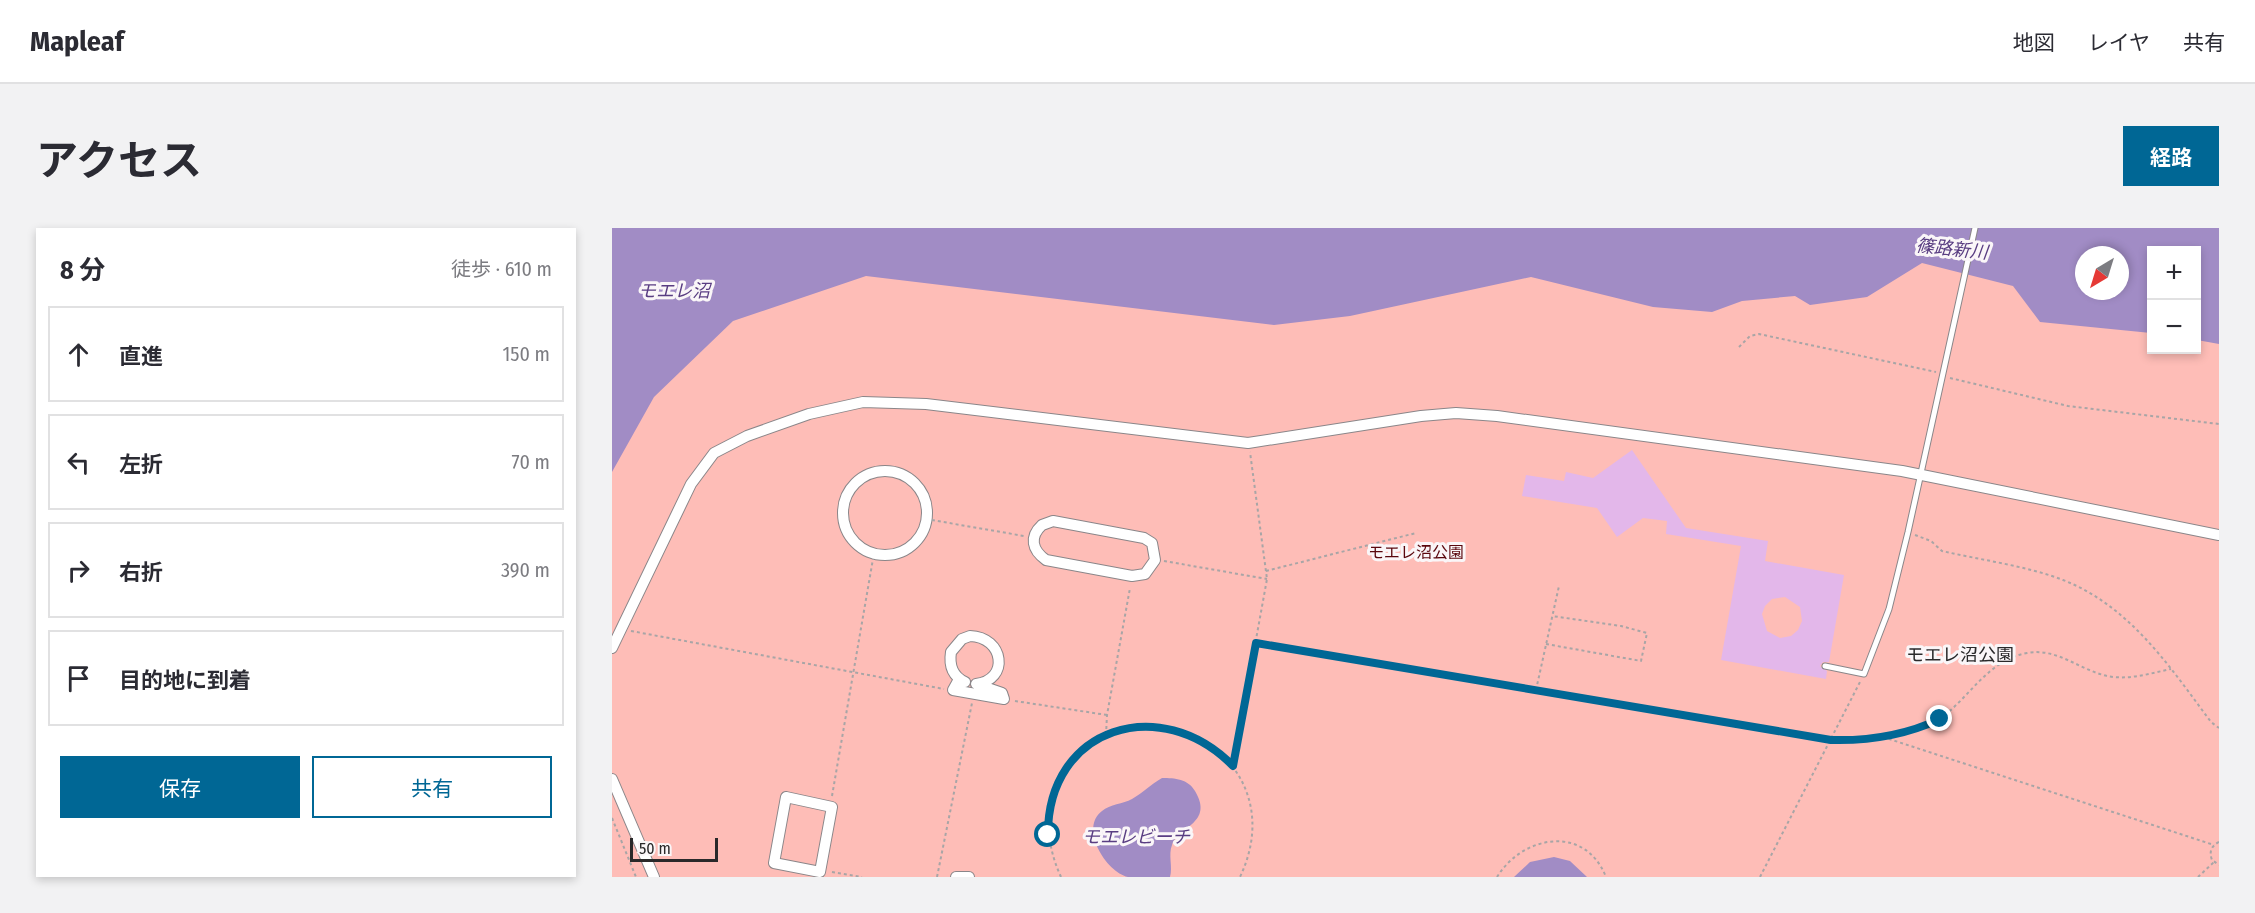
<!DOCTYPE html>
<html lang="ja">
<meta charset="utf-8">
<style>
body{margin:0;font-family:"Fira Sans Condensed","Noto Sans JP",sans-serif;background:#f2f2f3;color:#2b2b33}
.controls{position:absolute;right:18px;top:18px;display:grid;overflow:hidden;border-radius:0px;box-shadow:0 3px 9px #0003}
.controls button{width:54px;height:54px;display:grid;place-items:center;padding:0;border:0;border-bottom:2px solid #e1e1e2;background:#fff;color:#2b2b33;font:30px sans-serif}
.compass{position:absolute;left:1463px;top:18px;width:54px;height:54px;border-radius:50%;background:#fff;box-shadow:0 3px 9px #0003;rotate:218deg}
.scale{position:absolute;left:18px;bottom:15px;width:88px;box-sizing:border-box;padding-left:6px;border:3px solid #2a292a;border-top:0;font-size:16px;line-height:21px;white-space:nowrap;color:#2a292a;-webkit-text-stroke:4px #faf6f8;paint-order:stroke}
.stop{position:absolute;width:18px;height:18px;margin:-14px;border:4px solid #006795;border-radius:50%;background:#fff}
.stop.end{background:#006795;border-color:#fff;box-shadow:0 2px 6px #0008}
.list{margin:0;padding:0;list-style:none}
h2{display:flex;justify-content:space-between;align-items:center;height:78px;margin:0;padding:0 24px;font-size:26px}
h2 small{font-size:20px;font-weight:400;color:#7c7c81}
.list li{display:grid;grid-template-columns:39px 1fr auto;gap:18px;align-items:center;box-sizing:border-box;height:96px;margin:0 12px 12px;padding:0 12px;border:2px solid #e1e1e2;border-radius:0px}
.list b{display:block;font-size:22px;white-space:nowrap}
.list em{font-size:20px;font-style:normal;color:#7c7c81}
.actions{display:flex;gap:12px;padding:18px 24px}
.actions a{flex:1;padding:14px 0;border:2px solid #006795;border-radius:0px;text-align:center;font-size:21px;color:#006795}
.actions .main{background:#006795;color:#fff}
.icon{flex:none;width:33px;height:33px;fill:none;stroke:currentColor;stroke-width:2;stroke-linecap:round;stroke-linejoin:round}
.map{position:relative;flex:none;width:1607px;height:649px;overflow:hidden;border-radius:0px}
header{display:flex;align-items:center;gap:36px;box-sizing:border-box;height:84px;padding:0 30px;background:#fff;border-bottom:2px solid #e1e1e2}
header strong{font-size:28px}
nav{display:flex;gap:33px;margin-inline-start:auto;font-size:21px}
.intro{display:flex;align-items:center;justify-content:space-between;box-sizing:border-box;height:144px;padding:0 36px}
h1{margin:0;font-size:42px}
.button{padding:15px 27px;border-radius:0px;background:#006795;color:#fff;font-size:21px;font-weight:700}
main{display:flex;gap:36px;padding:0 36px}
aside{flex:1;background:#fff;border-radius:0px;box-shadow:0 3px 9px #0003}
.map>svg:first-child{display:block}
.green{fill:#febdb7;fill-rule:evenodd}
.water{fill:#a18cc5;fill-rule:evenodd}
.building{fill:#e3b7ea;fill-rule:evenodd}
.lines{fill:none;stroke-linecap:round;stroke-linejoin:round}
.lane-casing{stroke:#8a8689;stroke-width:7}
.street-casing{stroke:#8a8689;stroke-width:12}
.path{stroke:#a8a5a6;stroke-width:2;stroke-dasharray:3 3;stroke-linecap:butt}
.lane{stroke:#fff;stroke-width:5}
.street{stroke:#fff;stroke-width:10}
.route{stroke:#006795;stroke-width:8}
.labels{text-anchor:middle;stroke-width:6;stroke-linejoin:round;paint-order:stroke}
.park-label{font-size:16px;fill:#5a070d;stroke:#faf6f8}
.water-label{font-size:18px;font-style:italic;fill:#593d82;stroke:#faf6f8}
.neighbourhood-label{font-size:18px;fill:#2a292a;stroke:#faf6f8}
</style>
<header>
<strong>Mapleaf</strong>
<nav><a>地図</a><a>レイヤ</a><a>共有</a></nav>
</header>
<div class="intro"><h1>アクセス</h1><a class="button">経路</a></div>
<main>
<aside>
<h2>8 分<small>徒歩 · 610 m</small></h2>
<ul class="list">
<li><svg class="icon" aria-label="ahead" viewBox="0 0 24 24"><path d="M12 20V5M6 11l6-6 6 6"/></svg><div><b>直進</b></div><em>150 m</em></li>
<li><svg class="icon" aria-label="left" viewBox="0 0 24 24"><path d="M17 20v-9H6M10 6l-5 5 5 5"/></svg><div><b>左折</b></div><em>70 m</em></li>
<li><svg class="icon" aria-label="right" viewBox="0 0 24 24"><path d="M7 20v-9h11M14 6l5 5-5 5"/></svg><div><b>右折</b></div><em>390 m</em></li>
<li><svg class="icon" aria-label="arrive" viewBox="0 0 24 24"><path d="M6 21V4h12l-3 4 3 4H6"/></svg><div><b>目的地に到着</b></div></li>
</ul>
<div class="actions"><a class="main">保存</a><a>共有</a></div>
</aside>
<div class="map">
<svg width="1607" height="649" viewBox="0 0 1607 649">
<rect width="100%" height="100%" fill="#ede9eb"/>
<path class="green" d="M 0,0 L 1607,0 L 1607,649 L 0,649 ZM 1540,22 L 1584,22 L 1584,122 L 1540,122 ZM 1472,27 L 1508,27 L 1508,63 L 1472,63 Z"/>
<g class="water">
<path d="M 0,0 L 1607,0 L 1607,116 L 1585,112 L 1584,22 L 1540,22 L 1539,105 L 1428,94 L 1401,58 L 1310,35 L 1255,69 L 1198,77 L 1183,68 L 1130,73 L 1100,84 L 1041,79 L 919,49 L 738,88 L 662,97 L 254,48 L 121,93 L 42,169 L 0,244 ZM 1472,27 L 1508,27 L 1508,63 L 1472,63 Z"/>
<path d="M 550,550 C 563,550 576,551 583,563 C 602,595 567,598 560,617 C 556,627 561,639 558,649 C 545,649 528,649 516,649 C 494,644 467,600 490,583 C 498,576 511,576 520,571 C 531,565 539,556 550,550 Z"/>
<polygon points="942,629 958,633 975,649 902,649 918,634"/>
</g>
<path class="building" d="M 1020,222 L 1074,300 L 1156,313 L 1153,333 L 1232,347 L 1217,434 L 1211,434 L 1208,438 L 1215,443 L 1214,451 L 1109,432 L 1129,318 L 1054,306 L 1055,293 L 1031,290 L 1005,309 L 985,280 L 910,268 L 914,247 L 952,253 L 954,244 L 981,250 ZM 1173,369 L 1188,379 L 1190,393 L 1186,402 L 1179,408 L 1168,410 L 1155,403 L 1150,386 L 1153,378 L 1160,371 Z"/>
<g class="lines">
<defs>
<polyline id="lane" points="1213,438 1252,446 1277,381 1296,304 1363,0"/>
<g id="street">
<circle cx="273" cy="285" r="42"/>
<path d="M 441,293 L 532,310 L 540,315 L 543,332 L 533,346 L 520,348 L 434,332 C 420,322 417,309 430,297 Z"/>
<path d="M 358,408 C 392,409 398,452 364,456 L 390,465 L 392,471 L 341,462 L 346,453 L 353,454 C 340,448 337,437 339,424 L 350,411 Z"/>
<polyline points="0,420 79,256 102,225 135,208 197,186 251,174 314,176 636,215 809,188 844,185 885,188 1290,243 1607,307"/>
<polyline points="0,551 42,649"/>
<polygon points="174,569 220,579 208,644 162,635"/>
<polyline points="344,649 357,649"/>
</g>
</defs>
<use href="#lane" class="lane-casing"/>
<use href="#street" class="street-casing"/>
<g class="path">
<polyline points="1127,119 1138,108 1147,106 1324,144"/>
<polyline points="1338,150 1456,178 1607,196"/>
<polyline points="314,291 412,308"/>
<path d="M 1303,307 L 1319,313 L 1330,323 C 1369,332 1415,338 1451,352 C 1518,378 1558,439 1599,494 L 1607,500"/>
<polyline points="552,333 655,351"/>
<polyline points="654,343 804,305"/>
<polyline points="19,403 332,461"/>
<path d="M 644,415 L 1219,512 C 1253,513 1300,511 1329,490 C 1358,469 1376,432 1415,425 C 1447,419 1470,445 1501,449 C 1521,451 1540,445 1559,441"/>
<polyline points="934,416 1029,433 1035,405 1009,398 940,388"/>
<polyline points="924,462 947,358"/>
<polyline points="403,473 495,487"/>
<polyline points="494,507 495,487 518,360"/>
<polyline points="1271,509 1602,617"/>
<polyline points="621,538 655,351 638,224"/>
<polyline points="220,568 262,325"/>
<polyline points="0,590 24,649"/>
<path d="M 1607,614 C 1599,618 1597,624 1600,632 L 1607,637"/>
<polyline points="220,644 250,649"/>
<polyline points="325,649 360,475"/>
<path d="M 449,649 C 434,616 431,581 450,549 C 515,438 688,522 628,649"/>
<path d="M 885,649 C 911,607 973,596 994,649"/>
<polyline points="1148,649 1248,454"/>
<polyline points="1586,649 1602,634"/>
</g>
<use href="#lane" class="lane"/>
<use href="#street" class="street"/>
</g>
<g class="lines">
<path class="route" d="M 436,607 C 435,499 549,464 621,538 L 644,415 L 1219,512 C 1257,513 1294,507 1328,491"/>
</g>
<g class="labels">
<g class="park-label">
<text x="804" y="330">モエレ沼公園</text>
</g>
<g class="water-label">
<text transform="translate(1340 21) rotate(6)" y="6">篠路新川</text>
<text x="62" y="69">モエレ沼</text>
<text x="524" y="615">モエレビーチ</text>
</g>
<g class="neighbourhood-label">
<text x="1348" y="433">モエレ沼公園</text>
</g>
</g>
</svg>
<div class="controls">
<button>+</button>
<button>−</button>
</div>
<svg class="compass" viewBox="-18 -18 36 36"><path d="M0-13l5 13h-10z" fill="#e53935"/><path d="M0 13l5-13h-10z" fill="#7c7c81"/></svg>
<div class="scale">50 m</div>
<div class="stop" style="left:436px;top:607px"></div>
<div class="stop end" style="left:1328px;top:491px"></div>
</div>
</main>
